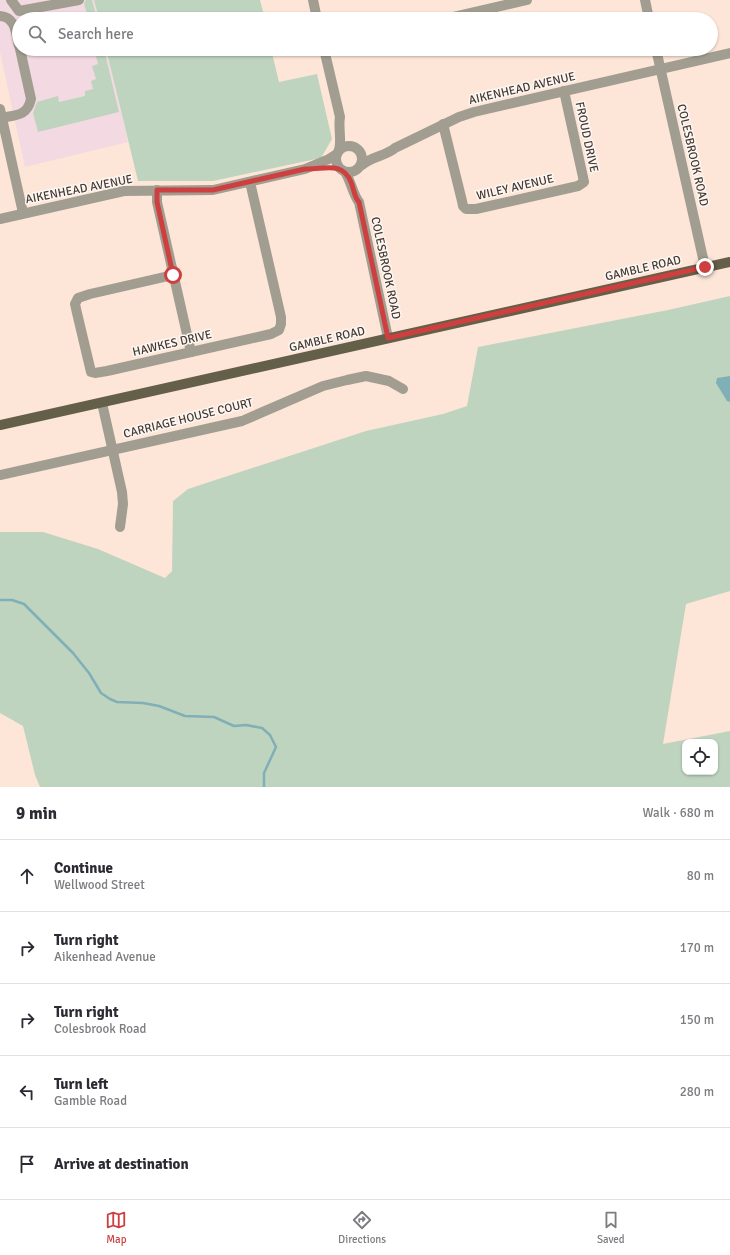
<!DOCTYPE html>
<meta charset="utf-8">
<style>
body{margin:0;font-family:Signika,sans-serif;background:#f2f2f3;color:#2b2b33}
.controls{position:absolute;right:12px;bottom:12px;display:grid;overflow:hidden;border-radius:8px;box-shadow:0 1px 3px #0004}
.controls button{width:36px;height:36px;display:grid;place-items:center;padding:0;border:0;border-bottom:1px solid #e1e1e2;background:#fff;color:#2b2b33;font:20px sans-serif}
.stop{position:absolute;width:12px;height:12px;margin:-9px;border:3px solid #ce3f40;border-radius:50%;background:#fff}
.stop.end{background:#ce3f40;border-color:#fff;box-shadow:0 1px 4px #0008}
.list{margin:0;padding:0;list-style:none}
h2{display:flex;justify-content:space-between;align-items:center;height:52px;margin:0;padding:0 16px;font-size:17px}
h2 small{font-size:13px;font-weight:400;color:#7c7c81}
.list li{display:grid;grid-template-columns:26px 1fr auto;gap:12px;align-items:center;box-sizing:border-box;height:72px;padding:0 16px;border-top:1px solid #e1e1e2}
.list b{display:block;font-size:15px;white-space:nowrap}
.list p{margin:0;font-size:13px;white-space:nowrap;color:#7c7c81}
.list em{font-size:13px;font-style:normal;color:#7c7c81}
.icon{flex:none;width:22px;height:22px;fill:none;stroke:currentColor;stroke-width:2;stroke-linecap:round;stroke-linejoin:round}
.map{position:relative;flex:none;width:730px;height:787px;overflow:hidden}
.search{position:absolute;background:#fff;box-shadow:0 1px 3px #0004;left:12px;right:12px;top:12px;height:44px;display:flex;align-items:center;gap:10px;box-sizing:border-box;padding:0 14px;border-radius:22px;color:#7c7c81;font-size:15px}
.sheet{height:412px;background:#fff}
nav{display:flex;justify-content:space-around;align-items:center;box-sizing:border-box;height:56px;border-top:1px solid #e1e1e2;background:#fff;font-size:11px;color:#7c7c81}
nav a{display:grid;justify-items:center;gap:2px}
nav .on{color:#ce3f40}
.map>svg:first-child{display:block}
.education{fill:#f3d9e2}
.green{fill:#bed4bf;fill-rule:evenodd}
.water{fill:#80afb7}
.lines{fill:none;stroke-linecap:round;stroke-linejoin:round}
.stream{stroke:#80afb7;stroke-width:2.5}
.minor{stroke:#a19e91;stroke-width:10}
.major{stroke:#645f49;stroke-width:10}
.route{stroke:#ce3f40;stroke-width:5}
.labels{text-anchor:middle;stroke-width:3;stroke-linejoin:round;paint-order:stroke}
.street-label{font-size:12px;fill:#453932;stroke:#fdf7f3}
</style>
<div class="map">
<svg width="730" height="787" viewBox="0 0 730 787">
<rect width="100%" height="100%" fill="#fde6d8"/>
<polygon class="education" points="0,0 94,0 99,19 19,19 19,49 106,49 128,142 25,167 0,52"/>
<g class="green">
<polygon points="86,0 92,0 97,19 88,19 84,3"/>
<polygon points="94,0 260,0 265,19 99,19"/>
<polygon points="94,49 104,49 119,112 38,132 33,113 37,102 58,96 59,102 85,96 85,91 93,89 91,81 96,79 92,66 98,64"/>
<polygon points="106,49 271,49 279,82 317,74 332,139 321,158 213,181 138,181"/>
<path d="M 730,296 L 730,591 L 686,604 L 663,744 L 730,731 L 730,787 L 40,787 L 35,775 L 23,726 L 0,713 L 0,532 L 43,532 L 98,549 L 165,578 L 172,571 L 173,501 L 188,489 L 366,431 L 443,414 L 467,406 L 478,347 L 668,310 ZM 685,742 L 715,742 L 715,772 L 685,772 Z"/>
</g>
<polygon class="water" points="730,376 730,402 727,401 716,383 717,378"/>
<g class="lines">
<polyline class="stream" points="0,600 12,600 24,604 73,653 89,673 101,693 110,699 117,702 143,703 159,706 185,716 214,717 234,726 246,725 262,728 270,735 276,747 264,773 264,787"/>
<g class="minor">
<polyline points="11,0 19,11 79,0"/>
<polyline points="313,0 317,19"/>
<polyline points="645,0 649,19"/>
<path d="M 0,16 C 16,17 16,34 19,46"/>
<polyline points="444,19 527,0"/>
<path d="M 324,49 L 340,117 C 338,128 342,139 339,150"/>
<polyline points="656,49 705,267"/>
<polyline points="0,109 23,213"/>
<path d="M 0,118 C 15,115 27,117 31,99 L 20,49"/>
<polyline points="443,124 462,201 463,206 466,209 476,209 578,186 584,182 583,177 564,91"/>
<circle cx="349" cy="159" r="13"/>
<path d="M 362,165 C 372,156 386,156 395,148 L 459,117 L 474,112 L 730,53"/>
<path d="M 345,172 C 351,181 353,195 359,202 L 388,338"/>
<polyline points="157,190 157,202 191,352"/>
<polyline points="0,219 124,191 213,190 305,169 329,159 337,154"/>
<polyline points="173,275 90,294 78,298 75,304 77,313 91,372 95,373 107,371 271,334 279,330 281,324 281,317 250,182"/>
<polyline points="102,403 122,492 123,504 120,527"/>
<polyline points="0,475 242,421 323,386 347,380 366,376 389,381 403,389"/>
</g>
<polyline class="major" points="0,425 730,262"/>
</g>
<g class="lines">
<path class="route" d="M 173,275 L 157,202 L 157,190 L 213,190 L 305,169 C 323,170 342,160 351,182 C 354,189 354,197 359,202 L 388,338 L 705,267"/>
</g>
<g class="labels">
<g class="street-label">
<text transform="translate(522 88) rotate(-13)" y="4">AIKENHEAD AVENUE</text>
<text transform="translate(587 137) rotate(78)" y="4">FROUD DRIVE</text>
<text transform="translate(693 155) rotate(77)" y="4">COLESBROOK ROAD</text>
<text transform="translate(515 187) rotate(-13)" y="4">WILEY AVENUE</text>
<text transform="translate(79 189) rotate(-11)" y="4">AIKENHEAD AVENUE</text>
<text transform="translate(386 268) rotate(78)" y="4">COLESBROOK ROAD</text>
<text transform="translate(643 268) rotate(-13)" y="4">GAMBLE ROAD</text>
<text transform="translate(327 339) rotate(-13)" y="4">GAMBLE ROAD</text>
<text transform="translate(172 343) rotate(-13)" y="4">HAWKES DRIVE</text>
<text transform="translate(188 418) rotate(-14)" y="4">CARRIAGE HOUSE COURT</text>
</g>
</g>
</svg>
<div class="controls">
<button><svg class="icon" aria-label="locate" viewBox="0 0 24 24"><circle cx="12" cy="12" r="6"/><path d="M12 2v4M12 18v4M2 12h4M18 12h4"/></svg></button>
</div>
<div class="stop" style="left:173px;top:275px"></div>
<div class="stop end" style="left:705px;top:267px"></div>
<div class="search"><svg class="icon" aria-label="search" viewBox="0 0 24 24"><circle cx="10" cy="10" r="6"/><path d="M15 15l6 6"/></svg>Search here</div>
</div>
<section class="sheet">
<h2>9 min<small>Walk · 680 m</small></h2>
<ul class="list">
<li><svg class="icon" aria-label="ahead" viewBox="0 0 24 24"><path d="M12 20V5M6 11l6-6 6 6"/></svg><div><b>Continue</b><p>Wellwood Street</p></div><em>80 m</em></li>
<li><svg class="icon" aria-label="right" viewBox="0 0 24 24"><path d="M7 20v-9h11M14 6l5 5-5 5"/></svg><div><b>Turn right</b><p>Aikenhead Avenue</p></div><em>170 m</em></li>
<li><svg class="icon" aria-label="right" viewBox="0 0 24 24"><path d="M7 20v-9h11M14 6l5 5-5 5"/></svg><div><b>Turn right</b><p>Colesbrook Road</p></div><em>150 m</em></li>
<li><svg class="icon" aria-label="left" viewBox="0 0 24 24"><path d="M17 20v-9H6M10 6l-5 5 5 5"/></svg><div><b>Turn left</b><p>Gamble Road</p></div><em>280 m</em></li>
<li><svg class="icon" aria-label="arrive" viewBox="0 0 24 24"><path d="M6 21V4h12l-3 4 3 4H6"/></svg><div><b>Arrive at destination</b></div></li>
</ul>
</section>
<nav>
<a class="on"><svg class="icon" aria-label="map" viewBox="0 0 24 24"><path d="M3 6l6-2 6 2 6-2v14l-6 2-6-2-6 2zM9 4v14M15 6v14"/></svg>Map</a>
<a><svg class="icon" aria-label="directions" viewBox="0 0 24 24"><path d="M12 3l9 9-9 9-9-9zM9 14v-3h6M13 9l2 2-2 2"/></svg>Directions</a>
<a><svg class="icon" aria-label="saved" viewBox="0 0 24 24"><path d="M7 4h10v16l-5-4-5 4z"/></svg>Saved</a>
</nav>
